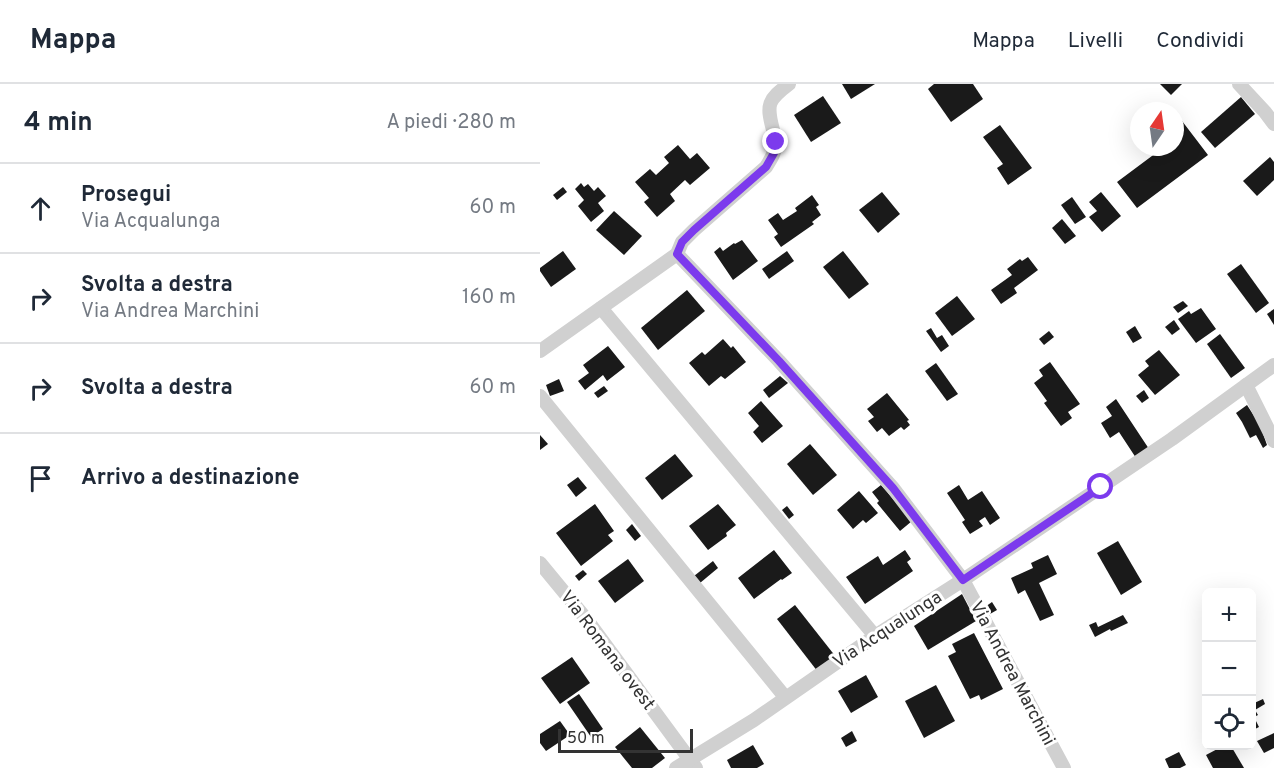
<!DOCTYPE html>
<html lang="it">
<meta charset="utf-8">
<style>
body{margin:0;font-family:Overpass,sans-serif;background:#f6f6f7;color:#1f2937}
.controls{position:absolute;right:18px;bottom:18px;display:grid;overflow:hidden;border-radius:9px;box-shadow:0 6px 24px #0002}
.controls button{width:54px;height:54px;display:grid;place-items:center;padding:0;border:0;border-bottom:2px solid #e0e1e3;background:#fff;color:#1f2937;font:30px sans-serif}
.compass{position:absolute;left:590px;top:18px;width:54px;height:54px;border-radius:50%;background:#fff;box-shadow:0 6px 24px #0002;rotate:13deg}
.scale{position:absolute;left:18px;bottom:15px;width:135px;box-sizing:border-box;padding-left:6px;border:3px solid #333;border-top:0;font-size:16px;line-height:21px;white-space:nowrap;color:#333;-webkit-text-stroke:4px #fff;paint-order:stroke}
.stop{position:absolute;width:18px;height:18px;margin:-14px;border:4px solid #7c3aed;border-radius:50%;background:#fff}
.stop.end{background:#7c3aed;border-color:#fff;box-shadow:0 2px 6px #0008}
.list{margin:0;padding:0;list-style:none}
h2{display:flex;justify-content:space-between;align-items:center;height:78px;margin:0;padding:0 24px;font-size:26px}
h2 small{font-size:20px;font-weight:400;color:#747a83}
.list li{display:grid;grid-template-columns:39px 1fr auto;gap:18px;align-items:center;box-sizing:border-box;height:90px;padding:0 24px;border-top:2px solid #e0e1e3}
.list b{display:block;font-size:22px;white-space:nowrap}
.list p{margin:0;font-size:20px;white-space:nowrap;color:#747a83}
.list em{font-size:20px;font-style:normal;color:#747a83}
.icon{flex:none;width:33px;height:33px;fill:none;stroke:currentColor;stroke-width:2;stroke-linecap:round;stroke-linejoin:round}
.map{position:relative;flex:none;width:734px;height:684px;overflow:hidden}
header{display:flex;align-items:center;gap:36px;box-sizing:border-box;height:84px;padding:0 30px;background:#fff;border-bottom:2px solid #e0e1e3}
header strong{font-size:28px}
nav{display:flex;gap:33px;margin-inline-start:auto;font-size:21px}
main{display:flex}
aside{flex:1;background:#fff}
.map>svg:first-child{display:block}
.building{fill:#1a1a1a}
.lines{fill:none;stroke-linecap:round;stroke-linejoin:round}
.minor{stroke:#d0d0d0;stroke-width:14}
.route{stroke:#7c3aed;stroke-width:8}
.labels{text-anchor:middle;stroke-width:6;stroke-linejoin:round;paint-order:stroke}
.street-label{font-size:18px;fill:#333;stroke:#fff}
</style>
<header>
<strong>Mappa</strong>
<nav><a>Mappa</a><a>Livelli</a><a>Condividi</a></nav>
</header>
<main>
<aside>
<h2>4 min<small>A piedi · 280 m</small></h2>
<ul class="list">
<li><svg class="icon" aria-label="ahead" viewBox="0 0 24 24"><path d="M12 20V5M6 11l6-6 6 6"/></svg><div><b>Prosegui</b><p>Via Acqualunga</p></div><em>60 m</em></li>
<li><svg class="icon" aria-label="right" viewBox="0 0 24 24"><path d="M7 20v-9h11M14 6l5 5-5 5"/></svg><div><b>Svolta a destra</b><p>Via Andrea Marchini</p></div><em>160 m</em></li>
<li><svg class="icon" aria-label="right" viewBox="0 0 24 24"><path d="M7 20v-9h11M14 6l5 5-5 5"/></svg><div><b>Svolta a destra</b></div><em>60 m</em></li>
<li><svg class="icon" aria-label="arrive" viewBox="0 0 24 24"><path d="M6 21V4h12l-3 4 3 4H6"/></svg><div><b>Arrivo a destinazione</b></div></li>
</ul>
</aside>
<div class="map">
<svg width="734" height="684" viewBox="0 0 734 684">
<rect width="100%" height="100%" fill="#fff"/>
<g class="building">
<polygon points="302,0 335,0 311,15"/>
<polygon points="394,0 433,0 443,15 411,38 388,5"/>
<polygon points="620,0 642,0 631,11"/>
<polygon points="283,12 301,39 271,58 254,31"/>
<polygon points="701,13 715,30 675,64 661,48"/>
<polygon points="639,33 668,71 597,124 577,98 624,63 635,63 635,36"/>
<polygon points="460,41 492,84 468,101 457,84 463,80 443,53"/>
<polygon points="138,61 150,75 157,69 170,84 150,101 145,96 130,110 135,117 117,133 104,118 109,114 95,98 110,85 116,91 129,79 124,73"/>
<polygon points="730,73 734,78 734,96 717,112 703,97"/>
<polygon points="41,99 44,103 48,100 54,107 58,103 66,112 58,119 64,127 51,138 38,122 44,116 35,105"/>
<polygon points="23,103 27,108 17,116 13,111"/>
<polygon points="342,108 360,130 338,149 319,126"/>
<polygon points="561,108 581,132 562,148 549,133 557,127 549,118"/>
<polygon points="272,111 279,121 276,123 281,131 272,138 274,140 241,163 234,153 238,150 228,136 238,129 243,136 257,127 255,124"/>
<polygon points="532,113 546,133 535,140 521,121"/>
<polygon points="74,127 102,152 84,171 56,146"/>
<polygon points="522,135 536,152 525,160 512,144"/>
<polygon points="202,156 218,177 193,196 174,168 180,163 183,167 194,159 195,160"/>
<polygon points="23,167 36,185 11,203 0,187 0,184"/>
<polygon points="247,167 254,177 229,195 222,185"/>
<polygon points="303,167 329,200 309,215 283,183"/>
<polygon points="488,173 498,186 474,204 477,209 461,220 451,206 472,191 467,185 480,175 482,177"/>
<polygon points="701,180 729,219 716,229 687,190"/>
<polygon points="147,206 165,227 118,266 101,244"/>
<polygon points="417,212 435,235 412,252 395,229"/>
<polygon points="643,217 648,222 638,229 633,223"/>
<polygon points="661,224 676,245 656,259 638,235 649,227 651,230"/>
<polygon points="734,225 734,241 727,230"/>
<polygon points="634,236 640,245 632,251 625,243"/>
<polygon points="595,242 602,254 593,259 586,248"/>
<polygon points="391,244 397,254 402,251 409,262 401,268 386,247"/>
<polygon points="509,247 514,253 504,261 499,255"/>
<polygon points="680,250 705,284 691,294 667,260"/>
<polygon points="183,255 191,264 193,262 206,278 185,295 181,292 169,302 149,279 162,268 165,271"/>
<polygon points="68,262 85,283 67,297 63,291 45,306 38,297 49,289 43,281"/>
<polygon points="619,266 640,291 615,311 598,291 609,282 605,277"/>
<polygon points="510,278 540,320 528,328 532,334 521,342 504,319 507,317 494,299 503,292 499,286"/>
<polygon points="396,279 418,310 407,317 385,287"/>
<polygon points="240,292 248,299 229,314 223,306"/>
<polygon points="19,295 24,307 10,312 6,301"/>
<polygon points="64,302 68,307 58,314 54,309"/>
<polygon points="604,306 609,314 602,319 596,312"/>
<polygon points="347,309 369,336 367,337 370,341 364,346 361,343 349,352 342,344 337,348 328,337 334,333 327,325"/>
<polygon points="576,315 611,368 598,377 579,348 570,354 561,339 572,332 566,323"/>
<polygon points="221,317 243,342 222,359 213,348 219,342 208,329"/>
<polygon points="707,321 720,341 727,361 723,364 716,351 710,354 702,338 696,329"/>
<polygon points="0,351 8,360 0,366"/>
<polygon points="270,360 297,391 273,411 247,380"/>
<polygon points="135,370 153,392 122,416 105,394"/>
<polygon points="38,393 47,404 36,413 27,401"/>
<polygon points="341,401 372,437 360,447 337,419 339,417 332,408"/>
<polygon points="419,401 428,416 442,407 460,434 450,441 445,433 439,437 443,442 430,450 422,438 425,436 407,409"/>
<polygon points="319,407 338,429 326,439 323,436 313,445 297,426"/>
<polygon points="55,420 74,447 68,451 73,457 41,482 16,449"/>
<polygon points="178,420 196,441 186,449 187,452 168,466 149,442"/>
<polygon points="247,422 254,431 249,435 242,426"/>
<polygon points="92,440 101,452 95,457 86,446"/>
<polygon points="578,457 602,498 581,511 557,469"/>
<polygon points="234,466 252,489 242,496 241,495 214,515 198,494"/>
<polygon points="365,466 371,475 367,478 373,487 325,520 306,493 338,472 343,481"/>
<polygon points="508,471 517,490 499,499 514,531 500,537 485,506 478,510 471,494 493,484 491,479"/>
<polygon points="88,475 104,497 75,519 58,497"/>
<polygon points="173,477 178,484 160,499 154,492"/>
<polygon points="43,486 47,490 39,497 35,492"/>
<polygon points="422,510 436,537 388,566 374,542"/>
<polygon points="452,518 457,526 450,530 445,523"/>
<polygon points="255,521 296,573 278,588 237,535"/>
<polygon points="583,531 588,539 571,547 570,545 555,553 549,541 556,538 558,543"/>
<polygon points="434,549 463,605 441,616 439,611 430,615 408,572 416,568 412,560"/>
<polygon points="32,573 50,599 20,620 1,594"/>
<polygon points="326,591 338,613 311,629 298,607"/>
<polygon points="396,601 415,637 384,654 365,617"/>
<polygon points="39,610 63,645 51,653 27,618"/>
<polygon points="723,615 725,620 715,626 718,631 714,633 719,643 713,646 715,650 712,652 712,620"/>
<polygon points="20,637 30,651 6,667 0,659 0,650"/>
<polygon points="100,643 125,674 112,684 92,684 75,663"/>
<polygon points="312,647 317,657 306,663 301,654"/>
<polygon points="734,649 734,664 724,669 717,657"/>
<polygon points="213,661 224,680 217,684 191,684 187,676"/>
<polygon points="683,662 691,662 704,684 673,684 666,671"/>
<polygon points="639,668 646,681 640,684 629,684 625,675"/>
</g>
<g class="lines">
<g class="minor">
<polyline points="699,0 725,28 734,40"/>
<polyline points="137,170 239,277 353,404 423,496 524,684"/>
<polyline points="61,224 335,552"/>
<path d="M 0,267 L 137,170 L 142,158 L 154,146 L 226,83 C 231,75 235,69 236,60 C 236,55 234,50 233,46 C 226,20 228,16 249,0"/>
<polyline points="706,301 734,357"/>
<polyline points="0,312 245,613"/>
<polyline points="0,479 47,536 156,684"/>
<polyline points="136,684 214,636 335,552 423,496 632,355 734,281"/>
</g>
</g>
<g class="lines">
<polyline class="route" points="236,58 234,69 226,83 154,146 142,158 137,170 239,277 353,404 423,496 561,403"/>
</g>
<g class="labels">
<g class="street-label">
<text transform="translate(347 545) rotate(-33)" y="6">Via Acqualunga</text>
<text transform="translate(68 566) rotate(53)" y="6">Via Romana ovest</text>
<text transform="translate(473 589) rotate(62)" y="6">Via Andrea Marchini</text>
</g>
</g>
</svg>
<div class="controls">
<button>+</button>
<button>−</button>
<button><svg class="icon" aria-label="locate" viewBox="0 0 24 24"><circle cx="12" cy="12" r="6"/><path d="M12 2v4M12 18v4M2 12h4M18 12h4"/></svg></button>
</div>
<svg class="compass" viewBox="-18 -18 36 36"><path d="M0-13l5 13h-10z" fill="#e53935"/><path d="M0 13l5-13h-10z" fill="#747a83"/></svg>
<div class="scale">50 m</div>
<div class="stop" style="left:561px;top:403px"></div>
<div class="stop end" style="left:236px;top:58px"></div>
</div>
</main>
